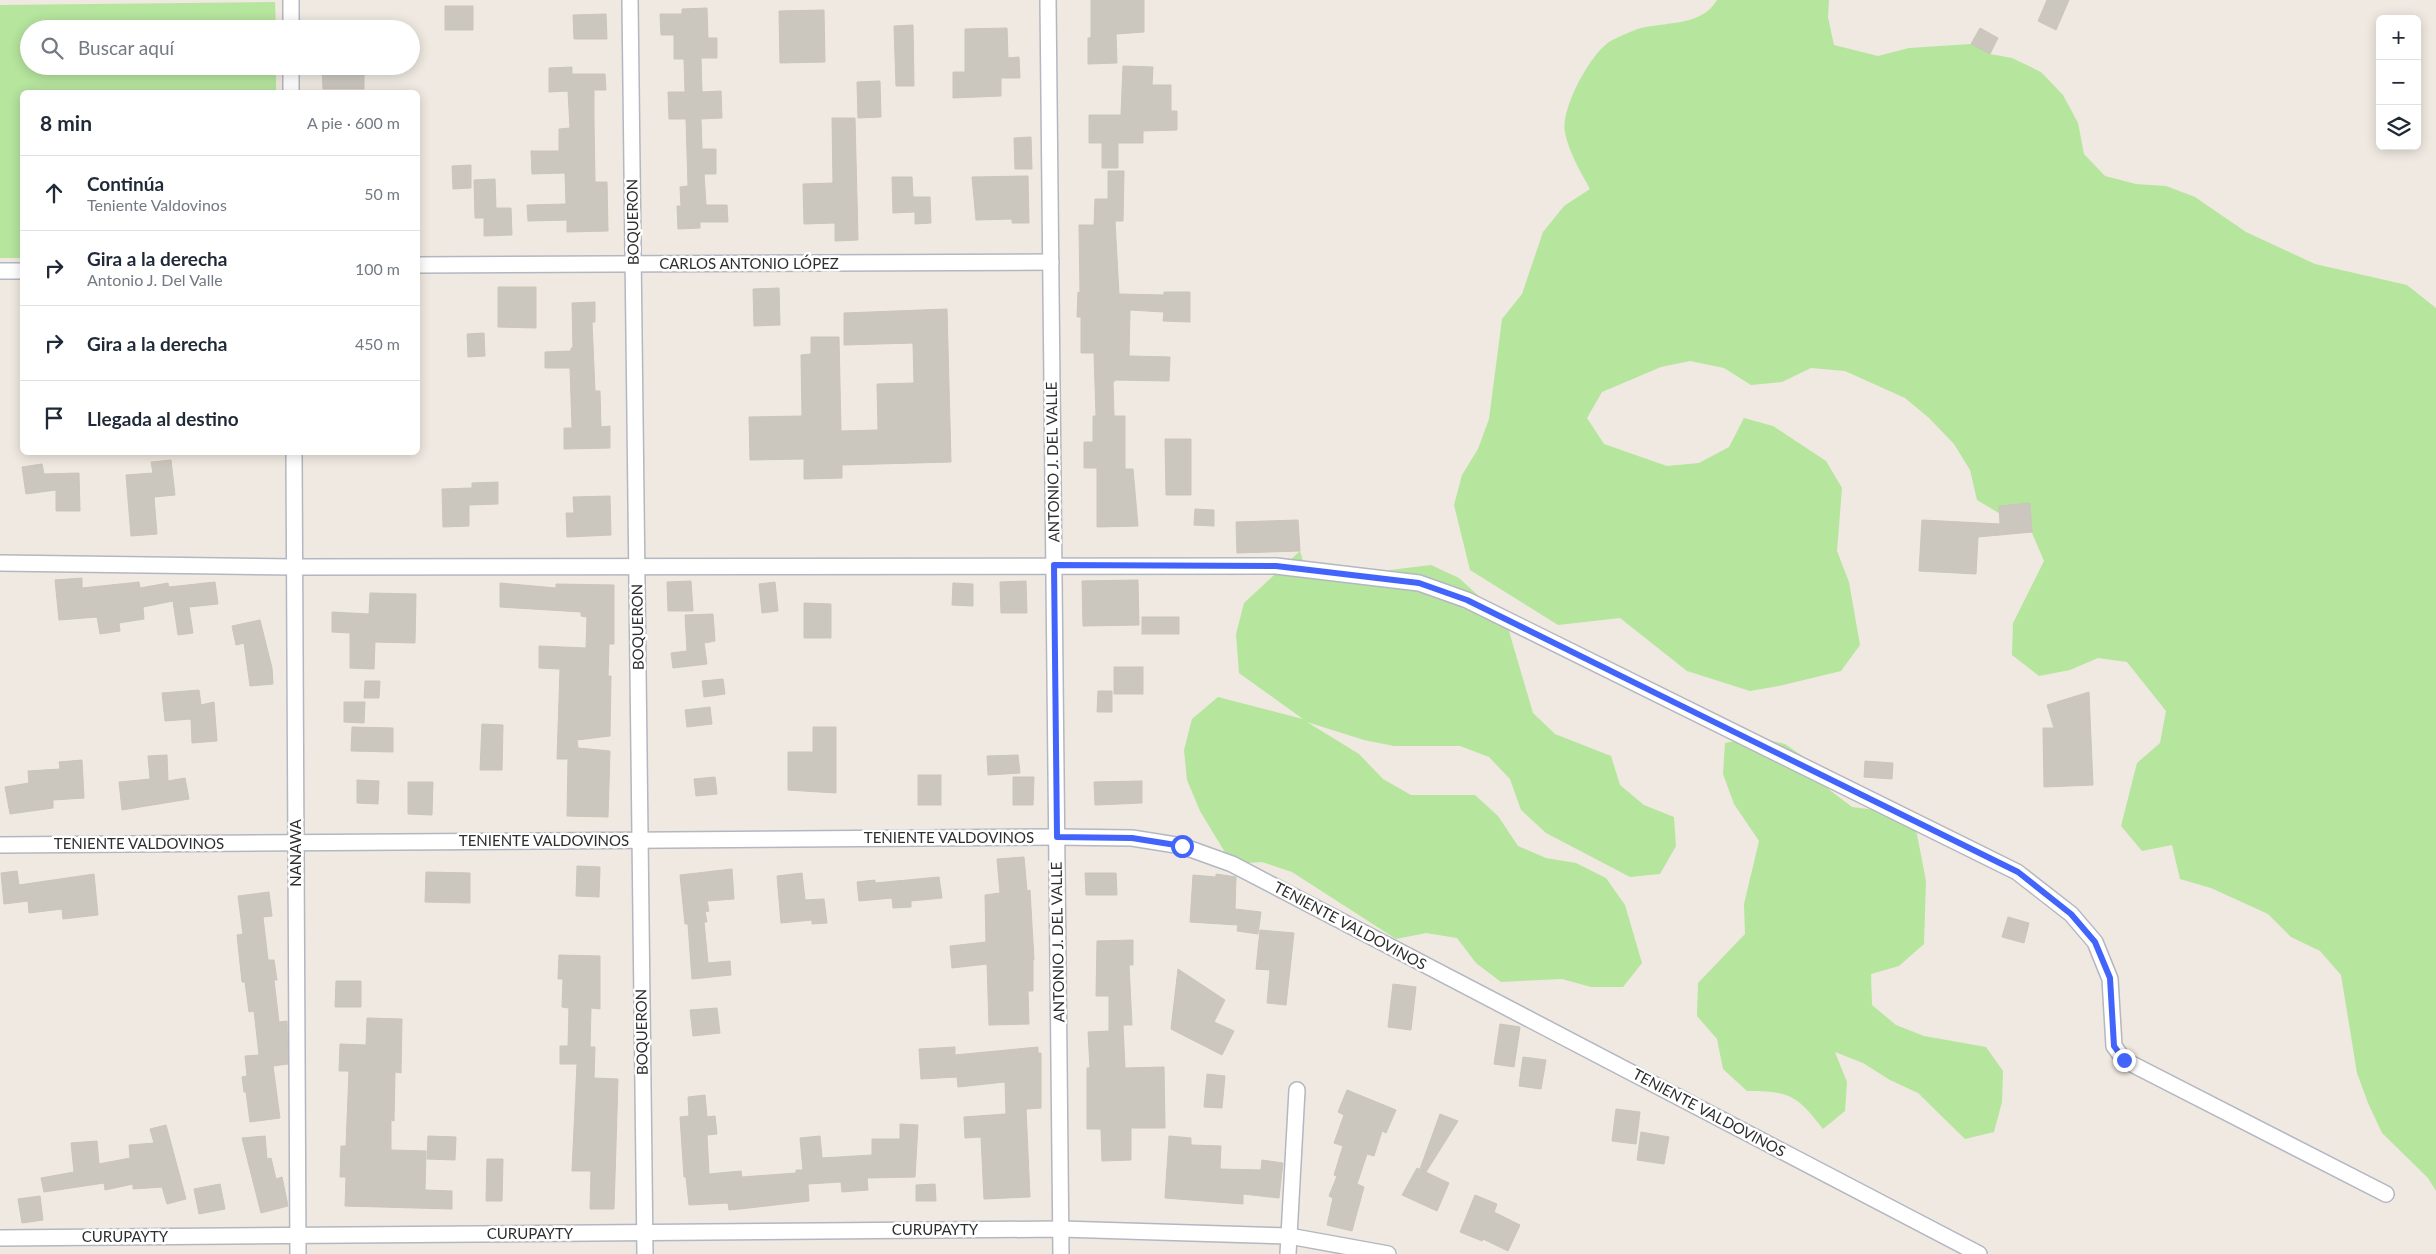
<!DOCTYPE html>
<html lang="es">
<meta charset="utf-8">
<style>
body{margin:0;font-family:Lato,sans-serif;background:#f6f6f7;color:#1f2937}
.controls{position:absolute;right:15px;top:15px;display:grid;overflow:hidden;border-radius:8px;box-shadow:0 2px 12px #0003}
.controls button{width:45px;height:45px;display:grid;place-items:center;padding:0;border:0;border-bottom:1px solid #e0e1e3;background:#fff;color:#1f2937;font:25px sans-serif}
.stop{position:absolute;width:15px;height:15px;margin:-11px;border:4px solid #4264fb;border-radius:50%;background:#fff}
.stop.end{background:#4264fb;border-color:#fff;box-shadow:0 1px 5px #0008}
.list{margin:0;padding:0;list-style:none}
h2{display:flex;justify-content:space-between;align-items:center;height:65px;margin:0;padding:0 20px;font-size:21px}
h2 small{font-size:16px;font-weight:400;color:#747a83}
.list li{display:grid;grid-template-columns:32px 1fr auto;gap:15px;align-items:center;box-sizing:border-box;height:75px;padding:0 20px;border-top:1px solid #e0e1e3}
.list b{display:block;font-size:19px;white-space:nowrap}
.list p{margin:0;font-size:16px;white-space:nowrap;color:#747a83}
.list em{font-size:16px;font-style:normal;color:#747a83}
.icon{flex:none;width:28px;height:28px;fill:none;stroke:currentColor;stroke-width:2;stroke-linecap:round;stroke-linejoin:round}
.map{position:relative;flex:none;width:2436px;height:1254px;overflow:hidden}
.search{position:absolute;background:#fff;box-shadow:0 2px 12px #0003;left:20px;top:20px;width:400px;height:55px;display:flex;align-items:center;gap:12px;box-sizing:border-box;padding:0 18px;border-radius:28px;color:#747a83;font-size:19px}
.panel{position:absolute;background:#fff;box-shadow:0 2px 12px #0003;left:20px;top:90px;width:400px;height:365px;border-radius:8px}
.map>svg:first-child{display:block}
.green{fill:#b6e59e}
.building{fill:#cbc7bf;stroke:#cbc5ba}
.lines{fill:none;stroke-linecap:round;stroke-linejoin:round}
.street-casing{stroke:#b4b7c1;stroke-width:18}
.street{stroke:#fff;stroke-width:15}
.route{stroke:#4264fb;stroke-width:6}
.labels{text-anchor:middle;stroke-width:5;stroke-linejoin:round;paint-order:stroke}
.street-label{font-size:15px;fill:#2e2e2e;stroke:#fff}
</style>
<div class="map">
<svg width="2436" height="1254" viewBox="0 0 2436 1254">
<rect width="100%" height="100%" fill="#efe9e1"/>
<g class="green">
<path d="M 1717,0 L 1829,0 L 1828,17 L 1834,45 L 1878,56 L 1909,48 L 1971,44 L 1990,54 L 2012,58 L 2041,72 L 2063,95 L 2078,123 L 2084,154 L 2105,176 L 2136,184 L 2166,186 L 2195,197 L 2246,232 L 2315,264 L 2407,285 L 2436,308 L 2436,1191 L 2428,1178 L 2382,1133 L 2368,1103 L 2357,1073 L 2341,975 L 2320,951 L 2291,937 L 2268,914 L 2211,888 L 2180,879 L 2172,845 L 2142,851 L 2121,826 L 2137,763 L 2160,743 L 2166,711 L 2127,662 L 2098,658 L 2070,670 L 2039,676 L 2012,655 L 2013,623 L 2044,561 L 2032,533 L 1977,500 L 1970,470 L 1954,444 L 1929,418 L 1905,398 L 1845,371 L 1811,368 L 1782,382 L 1751,385 L 1724,368 L 1690,361 L 1661,367 L 1602,392 L 1587,418 L 1604,444 L 1667,466 L 1699,463 L 1729,447 L 1744,418 L 1773,426 L 1826,461 L 1842,488 L 1837,551 L 1849,582 L 1860,645 L 1841,671 L 1779,686 L 1750,691 L 1687,671 L 1620,618 L 1558,625 L 1470,570 L 1454,505 L 1462,475 L 1478,449 L 1489,419 L 1502,319 L 1522,294 L 1543,232 L 1564,206 L 1590,189 C 1580,171 1569,152 1565,133 C 1560,109 1590,55 1609,42 C 1618,37 1631,31 1641,28 C 1667,22 1702,26 1717,0 Z"/>
<polygon points="275,2 276,29 29,29 29,66 276,66 276,92 22,92 22,258 0,258 0,5"/>
<polygon points="1300,551 1304,564 1365,573 1431,565 1459,578 1506,621 1533,713 1555,734 1611,756 1620,785 1644,805 1674,817 1676,846 1660,874 1630,877 1546,833 1521,810 1510,779 1489,757 1460,746 1394,746 1364,740 1307,722 1359,754 1383,779 1411,795 1475,795 1498,816 1518,846 1546,858 1576,863 1606,878 1625,905 1642,963 1623,987 1591,987 1562,979 1501,982 1476,963 1457,938 1426,933 1396,939 1292,872 1262,862 1232,864 1200,811 1187,780 1184,750 1192,719 1218,697 1303,719 1239,673 1236,634 1244,603"/>
<path d="M 1756,737 L 1785,744 L 1811,762 L 1827,788 L 1852,807 L 1883,811 L 1914,819 L 1926,881 L 1924,944 L 1899,966 L 1871,974 L 1872,1005 L 1896,1025 L 1924,1036 L 1986,1047 L 2003,1071 L 2002,1102 L 1994,1132 L 1965,1139 L 1918,1093 L 1890,1080 L 1863,1063 L 1835,1052 L 1847,1082 L 1845,1111 L 1823,1129 C 1797,1095 1790,1091 1747,1091 L 1723,1069 L 1717,1039 L 1697,1016 L 1698,983 L 1745,934 L 1744,904 L 1759,841 L 1734,804 L 1723,774 L 1725,743 Z"/>
</g>
<g class="building">
<polygon points="1091,0 1144,0 1144,32 1116,34 1117,63 1088,64 1088,38 1091,38"/>
<polygon points="2047,0 2069,0 2056,30 2038,21"/>
<rect x="445" y="6" width="28" height="24"/>
<polygon points="707,8 708,38 717,38 717,58 701,58 702,92 721,91 722,118 701,119 702,149 716,149 716,174 704,174 706,205 727,205 728,222 700,222 700,228 678,229 677,206 681,206 680,187 688,186 686,119 669,119 668,92 685,92 684,59 674,59 674,35 661,35 660,14 682,14 682,9"/>
<polygon points="824,10 825,62 780,63 779,11"/>
<polygon points="606,14 607,39 574,39 573,15"/>
<polygon points="913,25 914,86 896,86 894,26"/>
<polygon points="1007,28 1008,58 1019,57 1020,78 1001,78 1001,96 953,98 953,72 965,72 965,29"/>
<polygon points="1980,28 1998,38 1990,54 1971,44"/>
<polygon points="322,66 364,66 364,89 323,89"/>
<polygon points="1123,66 1153,67 1152,85 1171,85 1171,111 1177,111 1177,130 1143,131 1143,143 1118,143 1118,168 1102,168 1102,143 1089,143 1089,115 1121,115"/>
<polygon points="572,67 572,74 605,74 606,90 594,90 594,122 595,182 607,182 608,231 567,232 567,220 528,221 527,205 566,204 565,173 532,174 531,151 559,151 559,129 570,128 568,91 549,92 549,68"/>
<polygon points="880,81 881,117 858,118 857,82"/>
<polygon points="832,118 855,118 858,240 835,241 835,223 804,224 803,184 833,183"/>
<polygon points="1031,137 1032,169 1015,169 1014,138"/>
<polygon points="471,165 471,188 453,189 452,166"/>
<polygon points="1108,171 1124,171 1123,221 1115,221 1119,294 1164,295 1164,292 1190,292 1190,322 1163,321 1164,312 1130,310 1129,356 1170,357 1169,381 1116,380 1113,382 1114,416 1125,416 1125,469 1133,469 1138,526 1097,527 1097,468 1084,468 1084,442 1093,442 1093,416 1096,416 1094,353 1081,353 1081,317 1077,317 1078,292 1080,293 1079,225 1094,225 1095,199 1108,199"/>
<polygon points="1028,176 1029,223 1012,223 1012,219 976,220 972,177"/>
<polygon points="892,177 912,177 913,197 930,197 931,223 915,224 915,212 893,213"/>
<polygon points="495,179 496,208 511,208 512,235 484,236 484,218 475,218 474,180"/>
<polygon points="498,287 536,287 536,328 498,327"/>
<polygon points="779,288 780,325 754,326 753,289"/>
<polygon points="595,302 595,322 592,322 595,391 600,391 601,427 610,426 610,448 564,449 564,428 572,428 570,368 545,368 545,352 571,351 571,348 573,348 572,303"/>
<polygon points="947,309 951,462 842,465 842,478 804,479 804,459 750,460 749,417 802,416 801,355 811,354 811,337 839,337 841,431 878,430 877,384 914,383 913,343 844,345 844,313"/>
<polygon points="484,333 485,356 468,357 467,334"/>
<polygon points="1165,439 1191,439 1191,495 1166,495"/>
<polygon points="171,460 175,495 154,497 157,534 131,536 126,475 153,473 151,462"/>
<polygon points="42,464 44,474 79,473 80,511 56,511 56,490 26,494 22,467"/>
<polygon points="498,482 498,504 469,505 469,526 443,527 442,489 472,488 472,483"/>
<polygon points="610,496 611,535 567,537 566,513 574,513 573,497"/>
<polygon points="2030,503 2032,532 1978,537 1976,574 1919,571 1922,520 2000,524 1999,506"/>
<polygon points="1195,509 1214,510 1214,526 1194,525"/>
<polygon points="1298,520 1300,551 1237,553 1236,522"/>
<polygon points="82,578 82,588 139,582 140,588 168,583 169,587 215,582 218,604 189,607 193,633 178,635 173,601 143,607 144,619 119,623 120,631 100,634 97,617 59,620 55,580"/>
<polygon points="1138,580 1139,625 1083,626 1082,581"/>
<polygon points="691,581 693,611 668,611 667,582"/>
<polygon points="1026,581 1027,613 1001,613 1000,582"/>
<polygon points="775,582 778,611 762,613 759,584"/>
<polygon points="500,583 556,588 556,584 614,585 614,644 609,644 608,676 611,676 610,736 577,740 578,748 610,751 608,817 567,816 568,759 557,759 560,669 539,668 539,646 586,648 587,617 581,616 581,612 500,607"/>
<polygon points="953,583 973,584 973,606 952,605"/>
<polygon points="370,593 416,594 415,643 375,642 374,669 350,668 350,633 332,632 332,612 369,614"/>
<polygon points="804,603 831,604 831,638 804,638"/>
<polygon points="713,614 715,641 704,643 707,664 673,668 671,653 687,651 685,615"/>
<rect x="1142" y="617" width="37" height="17"/>
<polygon points="260,620 272,668 273,684 250,686 244,643 236,645 232,626"/>
<rect x="1114" y="667" width="29" height="27"/>
<polygon points="723,679 725,694 704,697 702,681"/>
<polygon points="365,681 380,681 379,698 364,698"/>
<polygon points="199,690 201,705 214,702 217,741 192,743 191,719 165,721 162,693"/>
<polygon points="1098,691 1112,691 1112,712 1097,712"/>
<polygon points="2089,692 2093,785 2044,787 2043,728 2054,728 2047,705"/>
<polygon points="344,702 365,702 364,723 344,722"/>
<polygon points="710,707 712,724 687,727 685,710"/>
<polygon points="482,724 503,725 502,770 480,770"/>
<polygon points="352,727 393,728 393,752 351,751"/>
<polygon points="813,727 836,727 836,793 788,790 788,752 813,752"/>
<polygon points="167,755 168,781 185,778 189,799 122,810 119,782 150,779 148,756"/>
<polygon points="1018,755 1020,773 988,775 987,756"/>
<polygon points="82,760 84,798 53,800 53,808 10,814 5,787 29,783 28,771 60,769 59,762"/>
<polygon points="1865,761 1893,763 1892,779 1864,777"/>
<rect x="918" y="775" width="23" height="30"/>
<polygon points="715,777 717,794 696,796 694,779"/>
<polygon points="1013,777 1034,777 1033,805 1013,805"/>
<polygon points="357,780 379,781 378,804 357,803"/>
<polygon points="1142,781 1142,803 1095,805 1094,782"/>
<polygon points="408,782 433,782 432,815 408,814"/>
<polygon points="1024,857 1027,891 1030,890 1034,960 1033,960 1033,991 1028,991 1029,1024 989,1025 987,964 952,968 950,946 986,942 985,895 1000,893 997,859"/>
<polygon points="577,866 600,867 599,897 576,896"/>
<polygon points="732,869 734,899 707,901 709,911 705,912 707,922 704,922 708,963 730,961 731,975 692,979 688,924 685,924 680,875"/>
<polygon points="17,871 19,885 94,874 98,915 63,919 62,909 29,913 28,901 4,904 1,873"/>
<polygon points="426,872 470,873 470,903 425,902"/>
<polygon points="802,873 805,900 824,899 827,923 812,924 812,920 781,923 777,876"/>
<polygon points="1085,873 1116,873 1117,895 1086,895"/>
<polygon points="1216,874 1236,877 1235,909 1261,912 1258,934 1237,931 1238,925 1190,922 1193,875 1216,877"/>
<polygon points="939,877 942,898 911,901 911,907 893,908 892,898 859,901 857,882 875,880 875,883"/>
<polygon points="269,892 272,916 263,917 268,960 274,960 277,980 274,980 279,1022 287,1021 288,1064 273,1066 280,1118 250,1122 246,1092 244,1092 242,1077 247,1076 245,1056 259,1055 254,1011 249,1012 245,982 242,982 237,935 243,934 238,896"/>
<polygon points="2008,917 2029,923 2024,943 2002,937"/>
<polygon points="1260,930 1294,933 1286,1005 1267,1003 1270,970 1256,969"/>
<polygon points="1133,940 1133,965 1129,965 1132,1025 1123,1025 1125,1068 1164,1067 1165,1128 1131,1128 1131,1160 1102,1161 1101,1129 1087,1129 1087,1068 1090,1068 1088,1032 1109,1031 1109,996 1096,996 1097,941"/>
<polygon points="559,955 600,956 600,1009 591,1008 590,1047 595,1047 594,1078 618,1079 614,1209 590,1209 591,1171 572,1171 577,1064 560,1064 560,1046 568,1046 569,1008 562,1007 563,979 558,979"/>
<polygon points="1178,969 1225,1000 1214,1022 1234,1031 1222,1055 1171,1029"/>
<polygon points="336,981 361,981 361,1007 335,1007"/>
<polygon points="1393,984 1416,987 1411,1030 1388,1027"/>
<polygon points="717,1008 720,1033 693,1036 690,1010"/>
<polygon points="367,1018 402,1019 401,1073 395,1072 394,1121 391,1120 391,1150 426,1151 425,1190 452,1191 452,1209 345,1206 346,1177 340,1177 341,1146 346,1146 349,1071 339,1071 340,1044 366,1045"/>
<polygon points="1500,1024 1520,1027 1514,1067 1494,1064"/>
<polygon points="955,1047 955,1055 1038,1047 1038,1053 1041,1053 1041,1108 1026,1109 1030,1197 984,1199 981,1137 965,1138 964,1117 1006,1114 1005,1082 958,1087 957,1077 921,1079 919,1049"/>
<polygon points="1523,1057 1546,1060 1541,1089 1519,1086"/>
<polygon points="1207,1074 1225,1076 1222,1108 1204,1107"/>
<polygon points="1347,1090 1396,1110 1386,1133 1382,1131 1374,1156 1367,1154 1357,1184 1364,1187 1352,1231 1327,1225 1333,1198 1329,1196 1337,1176 1334,1175 1343,1146 1334,1143 1344,1115 1338,1112"/>
<polygon points="705,1095 707,1117 715,1116 717,1134 707,1135 709,1174 741,1171 742,1177 796,1173 796,1170 803,1170 800,1138 820,1136 822,1158 872,1155 872,1139 900,1139 900,1124 918,1125 915,1177 867,1178 868,1190 842,1192 841,1182 808,1184 809,1201 749,1208 729,1210 728,1203 689,1205 686,1177 684,1177 680,1117 689,1116 688,1097"/>
<polygon points="1616,1109 1640,1112 1636,1144 1612,1141"/>
<polygon points="1440,1114 1458,1121 1426,1172 1420,1169"/>
<polygon points="166,1125 186,1199 167,1204 162,1187 133,1189 133,1184 105,1190 104,1183 44,1192 41,1178 74,1172 71,1143 97,1141 99,1164 130,1158 129,1145 154,1143 150,1129"/>
<polygon points="1641,1132 1669,1137 1664,1164 1637,1160"/>
<polygon points="265,1136 267,1159 271,1158 276,1179 282,1177 288,1206 261,1213 242,1138"/>
<polygon points="428,1136 456,1137 455,1160 427,1159"/>
<polygon points="1169,1136 1191,1138 1191,1145 1221,1146 1220,1169 1261,1170 1262,1160 1283,1163 1279,1198 1243,1194 1243,1204 1165,1198"/>
<polygon points="487,1159 503,1159 502,1201 486,1201"/>
<polygon points="1417,1168 1449,1183 1437,1211 1402,1195"/>
<polygon points="220,1184 225,1209 199,1214 194,1189"/>
<polygon points="935,1184 936,1201 916,1201 916,1185"/>
<polygon points="1475,1195 1497,1204 1494,1212 1520,1225 1508,1251 1483,1239 1482,1241 1460,1232"/>
<polygon points="40,1196 43,1220 22,1223 18,1199"/>
</g>
<g class="lines">
<defs>
<g id="street">
<polyline points="291,0 291,29"/>
<polyline points="630,0 645,1254"/>
<polyline points="1048,0 1061,1254"/>
<polyline points="291,66 291,92"/>
<polyline points="418,265 1051,262"/>
<polyline points="0,271 22,271"/>
<polyline points="294,452 298,1254"/>
<polyline points="0,563 294,567 1276,566 1419,583 1467,600 2017,872 2071,914 2095,942 2110,979 2114,1046 2124,1060 2386,1194"/>
<polyline points="0,845 1057,837 1132,838 1182,846 1232,864 1979,1254"/>
<polyline points="0,1238 1061,1229 1289,1236 1388,1254"/>
<polyline points="1288,1254 1297,1090"/>
</g>
</defs>
<use href="#street" class="street-casing"/>
<use href="#street" class="street"/>
</g>
<g class="lines">
<polyline class="route" points="1182,846 1132,838 1057,837 1054,565 1276,566 1419,583 1467,600 2018,872 2071,914 2095,942 2110,978 2114,1046 2124,1060"/>
</g>
<g class="labels">
<g class="street-label">
<text transform="translate(633 222) rotate(-91)" y="5">BOQUERON</text>
<text x="749" y="269">CARLOS ANTONIO LÓPEZ</text>
<text transform="translate(1053 462) rotate(-91)" y="5">ANTONIO J. DEL VALLE</text>
<text transform="translate(638 627) rotate(-91)" y="5">BOQUERON</text>
<text x="949" y="843">TENIENTE VALDOVINOS</text>
<text x="544" y="846">TENIENTE VALDOVINOS</text>
<text x="139" y="849">TENIENTE VALDOVINOS</text>
<text transform="translate(296 853) rotate(-90)" y="5">NANAWA</text>
<text transform="translate(1350 926) rotate(28)" y="5">TENIENTE VALDOVINOS</text>
<text transform="translate(1058 942) rotate(-91)" y="5">ANTONIO J. DEL VALLE</text>
<text transform="translate(642 1032) rotate(-91)" y="5">BOQUERON</text>
<text transform="translate(1709 1113) rotate(28)" y="5">TENIENTE VALDOVINOS</text>
<text x="935" y="1235">CURUPAYTY</text>
<text x="530" y="1239">CURUPAYTY</text>
<text x="125" y="1242">CURUPAYTY</text>
</g>
</g>
</svg>
<div class="controls">
<button>+</button>
<button>−</button>
<button><svg class="icon" aria-label="layers" viewBox="0 0 24 24"><path d="M12 4l9 5-9 5-9-5zM3 14l9 5 9-5"/></svg></button>
</div>
<div class="stop" style="left:1182px;top:846px"></div>
<div class="stop end" style="left:2124px;top:1060px"></div>
<div class="search"><svg class="icon" aria-label="search" viewBox="0 0 24 24"><circle cx="10" cy="10" r="6"/><path d="M15 15l6 6"/></svg>Buscar aquí</div>
<section class="panel">
<h2>8 min<small>A pie · 600 m</small></h2>
<ul class="list">
<li><svg class="icon" aria-label="ahead" viewBox="0 0 24 24"><path d="M12 20V5M6 11l6-6 6 6"/></svg><div><b>Continúa</b><p>Teniente Valdovinos</p></div><em>50 m</em></li>
<li><svg class="icon" aria-label="right" viewBox="0 0 24 24"><path d="M7 20v-9h11M14 6l5 5-5 5"/></svg><div><b>Gira a la derecha</b><p>Antonio J. Del Valle</p></div><em>100 m</em></li>
<li><svg class="icon" aria-label="right" viewBox="0 0 24 24"><path d="M7 20v-9h11M14 6l5 5-5 5"/></svg><div><b>Gira a la derecha</b></div><em>450 m</em></li>
<li><svg class="icon" aria-label="arrive" viewBox="0 0 24 24"><path d="M6 21V4h12l-3 4 3 4H6"/></svg><div><b>Llegada al destino</b></div></li>
</ul>
</section>
</div>
